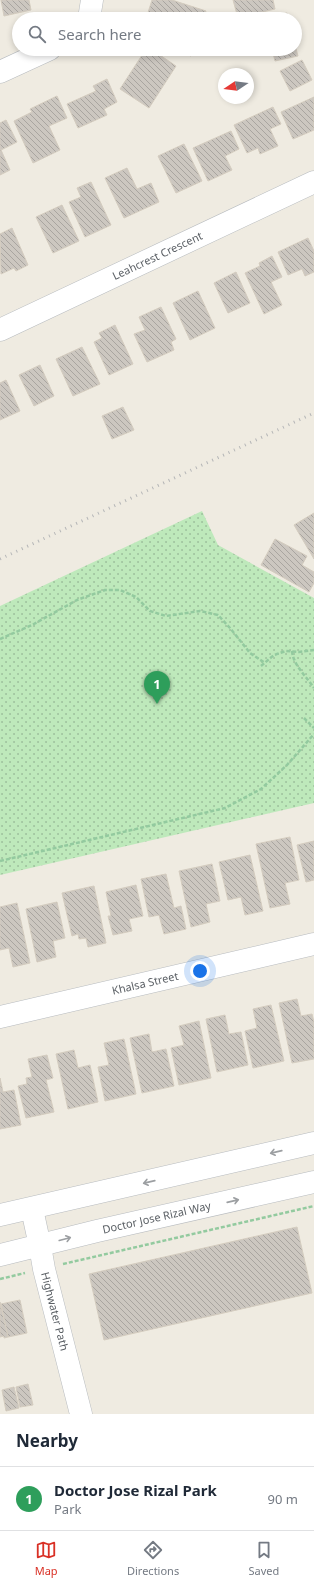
<!DOCTYPE html>
<style>
body{margin:0;font-family:"Noto Sans",sans-serif;background:#f2f2f3;color:#1f2937}
.compass{position:absolute;left:218px;top:68px;width:36px;height:36px;border-radius:50%;background:#fff;box-shadow:0 2px 6px #0003;rotate:257deg}
.you{position:absolute;left:200px;top:971px;width:14px;height:14px;margin:-10px;border:3px solid #fff;border-radius:50%;background:#1a73e8;box-shadow:0 0 0 6px #1a73e833}
.badge{display:grid;place-items:center;width:26px;height:26px;border-radius:50%;background:#d93025;color:#fff;font-size:13px;font-weight:700}
.pin{position:absolute;translate:-50% -33px;filter:drop-shadow(0 1px 2px #0008)}
.pin::after{content:'';position:absolute;top:21px;width:14px;height:12px;background:inherit;clip-path:polygon(0 0,100% 0,50% 100%)}
.list{margin:0;padding:0;list-style:none}
h2{display:flex;justify-content:space-between;align-items:center;height:52px;margin:0;padding:0 16px;font-size:17px}
h2 small{font-size:13px;font-weight:400;color:#747a83}
.list li{display:grid;grid-template-columns:26px 1fr auto;gap:12px;align-items:center;box-sizing:border-box;height:64px;padding:0 16px;border-top:1px solid #e0e1e3}
.list b{display:block;font-size:15px;white-space:nowrap}
.list p{margin:0;font-size:13px;white-space:nowrap;color:#747a83}
.list em{font-size:13px;font-style:normal;color:#747a83}
.icon{flex:none;width:22px;height:22px;fill:none;stroke:currentColor;stroke-width:2;stroke-linecap:round;stroke-linejoin:round}
.map{position:relative;flex:none;width:314px;height:1414px;overflow:hidden}
.search{position:absolute;background:#fff;box-shadow:0 2px 6px #0003;left:12px;right:12px;top:12px;height:44px;display:flex;align-items:center;gap:10px;box-sizing:border-box;padding:0 14px;border-radius:22px;color:#747a83;font-size:15px}
.sheet{height:116px;background:#fff}
nav{display:flex;justify-content:space-around;align-items:center;box-sizing:border-box;height:56px;border-top:1px solid #e0e1e3;background:#fff;font-size:11px;color:#747a83}
nav a{display:grid;justify-items:center;gap:2px}
nav .on{color:#d93025}
.map>svg:first-child{display:block}
.park{fill:url(#park-dots)}
.building{fill:url(#building-back-hatch);stroke:#d4ccbf}
.lines{fill:none;stroke-linecap:round;stroke-linejoin:round}
.minor-casing{stroke:#b7bbbf;stroke-width:23}
.path{stroke:#93ca9f;stroke-width:2.5;stroke-dasharray:4 2;stroke-linecap:butt}
.minor{stroke:#fff;stroke-width:22}
.rail{stroke:#b5b6b7;stroke-width:3;stroke-dasharray:1 5;stroke-linecap:butt}
.oneway{stroke:#9c9fa2}
.labels{text-anchor:middle;stroke-width:3;stroke-linejoin:round;paint-order:stroke}
.street-label{font-size:11px;fill:#5a5f64;stroke:#fff}
</style>
<div class="map">
<svg width="314" height="1414" viewBox="0 0 314 1414">
<defs>
<pattern id="park-dots" width="8" height="8" patternUnits="userSpaceOnUse"><rect width="8" height="8" fill="#bee9bb"/><path d="M2 2h.1M6 6h.1" fill="none" stroke="#9dc09c" stroke-width="1.8" stroke-linecap="round"/></pattern>
<pattern id="building-back-hatch" width="6" height="6" patternUnits="userSpaceOnUse"><rect width="6" height="6" fill="#ccc7c0"/><path d="M-1 5l2 2M0 0l6 6M5-1l2 2" fill="none" stroke="#a9a5a0"/></pattern>
</defs>
<rect width="100%" height="100%" fill="#efebe1"/>
<polygon class="park" points="202,511 218,545 314,598 314,803 0,875 0,606"/>
<g class="building">
<polygon points="1,0 29,0 31,10 4,16"/>
<polygon points="152,0 172,0 206,11 203,19 146,19"/>
<polygon points="233,0 273,0 275,9 238,18"/>
<polygon points="287,13 289,19 264,19"/>
<polygon points="295,45 298,56 275,61 272,49 295,49"/>
<polygon points="146,49 151,49 176,66 149,108 120,89"/>
<polygon points="170,49 193,49 191,56"/>
<polygon points="246,49 268,49 247,54"/>
<polygon points="302,60 312,80 290,91 280,71"/>
<polygon points="107,79 117,102 104,109 107,115 78,128 67,104 96,91 93,86"/>
<polygon points="57,96 67,118 49,126 60,150 33,163 14,121 32,112 30,109"/>
<polygon points="314,97 314,130 293,139 281,112"/>
<polygon points="273,107 281,124 270,129 278,146 260,154 258,148 247,153 234,125"/>
<polygon points="6,120 17,142 1,150 10,170 0,175 0,123"/>
<polygon points="231,131 239,149 225,156 232,170 208,181 193,148"/>
<polygon points="184,144 202,181 176,193 158,156"/>
<polygon points="127,168 137,189 151,183 159,202 124,218 105,178"/>
<polygon points="91,182 111,225 85,237 69,202 81,197 77,188"/>
<polygon points="62,205 79,241 53,253 36,217"/>
<polygon points="12,228 28,265 16,271 14,268 1,274 0,234"/>
<polygon points="308,238 314,251 314,272 305,276 302,269 288,275 278,252"/>
<polygon points="272,256 282,277 271,282 282,305 264,314 245,273 260,266 259,263"/>
<polygon points="236,272 250,303 228,313 214,283"/>
<polygon points="198,291 215,328 190,340 173,303"/>
<polygon points="161,307 176,339 171,342 174,350 147,362 134,334 145,330 139,317"/>
<polygon points="115,325 133,364 109,375 94,342 102,338 99,333"/>
<polygon points="82,347 100,384 73,396 56,359"/>
<polygon points="40,365 54,396 34,406 19,375"/>
<polygon points="6,380 20,411 0,420 0,383"/>
<polygon points="123,407 134,430 112,439 102,416"/>
<polygon points="314,513 314,559 294,525"/>
<polygon points="275,539 307,556 302,565 314,572 314,583 309,592 261,565"/>
<polygon points="290,837 299,880 285,883 290,904 270,908 256,844"/>
<polygon points="314,841 314,880 306,882 297,845"/>
<polygon points="250,855 263,911 245,915 241,897 228,900 219,862"/>
<polygon points="212,864 220,901 206,904 210,922 191,927 179,871"/>
<polygon points="166,874 174,908 181,906 186,929 164,934 159,915 149,917 141,879"/>
<polygon points="136,885 143,916 129,919 132,931 113,935 108,916 111,916 106,892"/>
<polygon points="94,886 106,943 88,947 86,938 79,939 78,934 72,936 62,893"/>
<polygon points="57,902 65,938 53,941 56,957 37,962 26,909"/>
<polygon points="17,903 30,963 13,967 9,948 0,950 0,907"/>
<polygon points="297,999 301,1016 312,1014 314,1022 314,1059 292,1063 279,1003"/>
<polygon points="271,1005 284,1061 253,1068 245,1031 257,1028 253,1009"/>
<polygon points="225,1015 229,1034 241,1032 248,1065 217,1072 206,1019"/>
<polygon points="199,1021 211,1078 179,1085 171,1048 184,1045 179,1026"/>
<polygon points="149,1034 152,1052 166,1049 174,1086 142,1093 130,1038"/>
<polygon points="124,1039 136,1094 105,1101 98,1067 109,1065 104,1043"/>
<polygon points="74,1050 78,1068 90,1065 98,1102 68,1109 56,1054"/>
<polygon points="47,1055 53,1078 46,1080 54,1112 26,1118 18,1086 27,1084 26,1078 32,1077 28,1059"/>
<polygon points="0,1078 3,1092 14,1090 21,1125 0,1129"/>
<polygon points="297,1227 312,1293 104,1340 89,1274"/>
<polygon points="20,1300 27,1333 8,1337 1,1304"/>
<polygon points="0,1302 8,1337 4,1338 4,1336 0,1337"/>
<polygon points="28,1384 33,1405 20,1407 16,1387"/>
<polygon points="14,1387 19,1408 6,1411 2,1390"/>
</g>
<g class="lines">
<defs>
<g id="minor">
<polyline points="89,19 92,0"/>
<polyline points="0,72 50,49"/>
<path id="s1" d="M 0,330 L 314,182"/>
<path id="s2" d="M 0,1017 L 314,944"/>
<path id="s3" d="M 32,1209 L 40,1246 L 44,1269 L 81,1414"/>
<polyline points="0,1215 314,1143"/>
<path id="s4" d="M 0,1255 L 97,1231 L 314,1182"/>
</g>
</defs>
<use href="#minor" class="minor-casing"/>
<g class="path">
<polyline points="0,639 32,625 77,600 105,590 120,590 136,597 150,611 166,616 200,611 218,615 230,628 250,653 265,663"/>
<path d="M 292,651 C 293,665 307,677 314,688"/>
<polyline points="261,666 274,655 286,651 299,652 314,650"/>
<polyline points="304,718 314,728"/>
<polyline points="0,861 225,808 261,789 287,765 314,734"/>
<polyline points="63,1264 314,1206"/>
<polyline points="0,1279 25,1273"/>
</g>
<use href="#minor" class="minor"/>
<polyline class="rail" points="0,559 314,413"/>
</g>
<defs><path id="oneway-shaft" d="M-6 0H5M1.5-3L5.5 0L1.5 3" fill="none" stroke-width="1.6" stroke-linecap="round" stroke-linejoin="round"/></defs>
<g class="oneway">
<use href="#oneway-shaft" transform="translate(276 1152) rotate(167)"/>
<use href="#oneway-shaft" transform="translate(149 1182) rotate(167)"/>
<use href="#oneway-shaft" transform="translate(233 1201) rotate(-13)"/>
<use href="#oneway-shaft" transform="translate(65 1239) rotate(-15)"/>
</g>
<g class="labels">
<g class="street-label">
<text dy="4" stroke="none"><textPath href="#s1" startOffset="174">Leahcrest Crescent</textPath></text>
<text dy="4" stroke="none"><textPath href="#s2" startOffset="149">Khalsa Street</textPath></text>
<text dy="4" stroke="none"><textPath href="#s4" startOffset="161">Doctor Jose Rizal Way</textPath></text>
<text dy="4" stroke="none"><textPath href="#s3" startOffset="105">Highwater Path</textPath></text>
</g>
</g>
</svg>
<svg class="compass" viewBox="-18 -18 36 36"><path d="M0-13l5 13h-10z" fill="#e53935"/><path d="M0 13l5-13h-10z" fill="#747a83"/></svg>
<div class="you"></div>
<div class="pin badge" style="left:157px;top:704px;background:#2e9e5b">1</div>
<div class="search"><svg class="icon" aria-label="search" viewBox="0 0 24 24"><circle cx="10" cy="10" r="6"/><path d="M15 15l6 6"/></svg>Search here</div>
</div>
<section class="sheet">
<h2>Nearby<small></small></h2>
<ul class="list">
<li><span class="badge" style="background:#2e9e5b">1</span><div><b>Doctor Jose Rizal Park</b><p>Park</p></div><em>90 m</em></li>
</ul>
</section>
<nav>
<a class="on"><svg class="icon" aria-label="map" viewBox="0 0 24 24"><path d="M3 6l6-2 6 2 6-2v14l-6 2-6-2-6 2zM9 4v14M15 6v14"/></svg>Map</a>
<a><svg class="icon" aria-label="directions" viewBox="0 0 24 24"><path d="M12 3l9 9-9 9-9-9zM9 14v-3h6M13 9l2 2-2 2"/></svg>Directions</a>
<a><svg class="icon" aria-label="saved" viewBox="0 0 24 24"><path d="M7 4h10v16l-5-4-5 4z"/></svg>Saved</a>
</nav>
